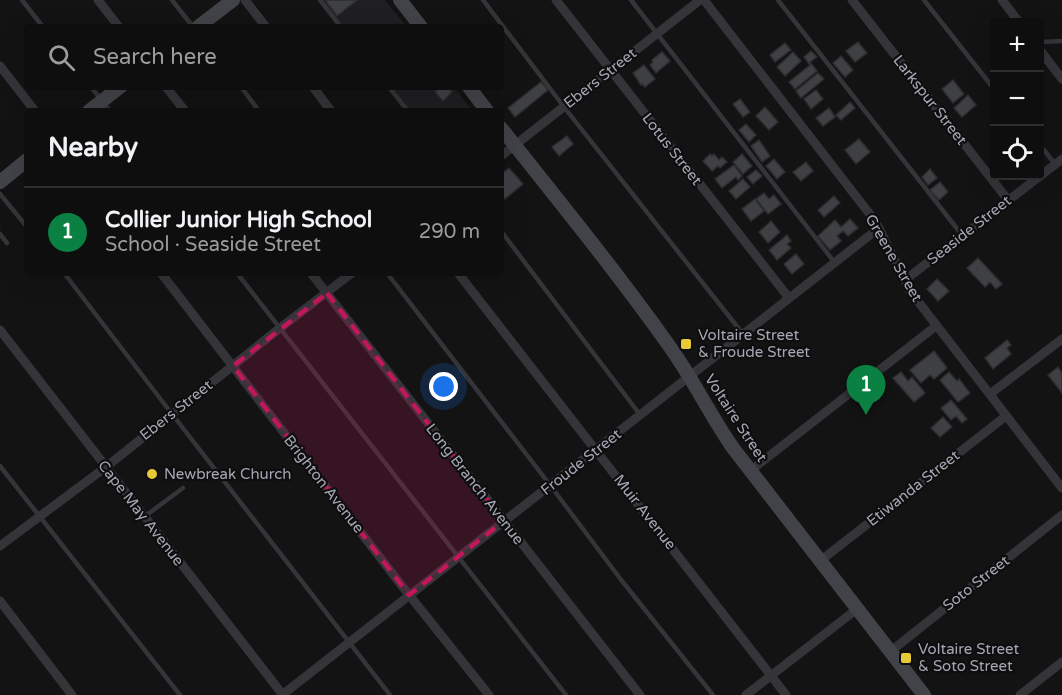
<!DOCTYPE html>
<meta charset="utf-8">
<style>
body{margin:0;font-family:"Varela Round",sans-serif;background:#1c1c1d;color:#f1f3f6}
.controls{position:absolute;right:18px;top:18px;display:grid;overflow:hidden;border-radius:6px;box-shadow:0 6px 24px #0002}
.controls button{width:54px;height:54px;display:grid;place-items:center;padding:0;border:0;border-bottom:2px solid #2e2e2f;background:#0e0e0f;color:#f1f3f6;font:30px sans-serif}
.you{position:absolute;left:444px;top:387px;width:21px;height:21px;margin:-15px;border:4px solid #fff;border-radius:50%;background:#1a73e8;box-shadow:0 0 0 9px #1a73e833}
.badge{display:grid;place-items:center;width:39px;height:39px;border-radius:50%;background:#0b8043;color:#fff;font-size:20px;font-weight:700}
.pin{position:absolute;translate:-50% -50px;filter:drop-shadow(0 2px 3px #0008)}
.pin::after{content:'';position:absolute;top:32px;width:21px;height:18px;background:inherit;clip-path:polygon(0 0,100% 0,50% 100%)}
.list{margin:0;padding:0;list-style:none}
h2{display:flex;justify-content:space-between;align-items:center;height:78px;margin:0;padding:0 24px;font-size:26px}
h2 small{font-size:20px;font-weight:400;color:#9b9c9e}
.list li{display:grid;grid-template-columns:39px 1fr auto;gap:18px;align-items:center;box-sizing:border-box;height:90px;padding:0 24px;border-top:2px solid #2e2e2f}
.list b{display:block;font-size:22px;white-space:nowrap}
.list p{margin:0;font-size:20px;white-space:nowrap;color:#9b9c9e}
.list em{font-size:20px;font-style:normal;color:#9b9c9e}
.icon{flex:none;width:33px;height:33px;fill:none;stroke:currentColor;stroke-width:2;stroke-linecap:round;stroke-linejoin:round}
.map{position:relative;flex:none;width:1062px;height:695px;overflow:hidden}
.search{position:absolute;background:#0e0e0f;box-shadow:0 6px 24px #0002;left:24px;top:24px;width:480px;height:66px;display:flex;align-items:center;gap:15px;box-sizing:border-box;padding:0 21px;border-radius:6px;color:#9b9c9e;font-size:22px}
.panel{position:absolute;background:#0e0e0f;box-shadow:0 6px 24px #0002;left:24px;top:108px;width:480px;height:168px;border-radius:6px}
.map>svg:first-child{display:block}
.built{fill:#1f1f21}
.building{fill:#3f4044;stroke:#2e2d30;stroke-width:1.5}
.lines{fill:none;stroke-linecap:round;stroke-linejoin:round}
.service{stroke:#343439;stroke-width:4.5}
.minor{stroke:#343439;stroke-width:9}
.secondary{stroke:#424349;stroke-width:14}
.marked{fill:#c2185b;fill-opacity:0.2;stroke:#c2185b;stroke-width:4.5;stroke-dasharray:12 8;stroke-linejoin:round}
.poi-dot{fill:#e8ca37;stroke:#0e0e0f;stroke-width:2}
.labels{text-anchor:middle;stroke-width:4.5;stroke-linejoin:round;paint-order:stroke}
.street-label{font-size:15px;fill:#a5a7b4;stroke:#0e0e0f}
.poi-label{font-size:15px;fill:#a5a7b4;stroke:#0e0e0f;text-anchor:start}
</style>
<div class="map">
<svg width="1062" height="695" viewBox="0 0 1062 695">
<rect width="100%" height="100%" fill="#131314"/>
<g class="built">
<polygon points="322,0 385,0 407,27 344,27"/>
<polygon points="392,87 454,87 470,108 467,111 411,111"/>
</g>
<g class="building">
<polygon points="325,0 357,0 337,16"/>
<polygon points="858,42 867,53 855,62 846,51"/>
<polygon points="785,43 791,50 775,62 770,55"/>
<polygon points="811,51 817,57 810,62 817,71 795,89 789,82 810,65 804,57"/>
<polygon points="662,52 670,61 656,73 650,65 653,62 652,60"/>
<polygon points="793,52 801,61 785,76 777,67"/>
<polygon points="841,56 853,70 845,77 833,63"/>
<polygon points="644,65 655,79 645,87 642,84 641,85 633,73"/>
<polygon points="818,73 824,79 801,98 796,91"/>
<polygon points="953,80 964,94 953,103 942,89"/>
<polygon points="541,82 548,90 515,117 508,108"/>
<polygon points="440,87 448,87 452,92 443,101 435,92"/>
<polygon points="816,90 823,99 811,109 804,99"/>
<polygon points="968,95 976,105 962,117 954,108"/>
<polygon points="740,99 750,112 743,117 733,104"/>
<polygon points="850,102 855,108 841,120 836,115"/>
<polygon points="765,107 778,122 769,130 756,116"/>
<polygon points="829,108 835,117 823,126 816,118"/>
<polygon points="746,124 756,135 749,142 739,130"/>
<polygon points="567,136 573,144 559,156 552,147"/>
<polygon points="859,139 870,152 856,164 845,150"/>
<polygon points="759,140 770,156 762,162 751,146"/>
<polygon points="710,154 712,156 714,154 719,160 722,157 727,162 720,168 718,166 712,171 703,161"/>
<polygon points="742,154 752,166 743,174 733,162"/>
<polygon points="774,159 785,172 777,179 766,166"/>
<polygon points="806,162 813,171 801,181 793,172"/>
<polygon points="734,165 742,176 738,180 736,177 722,188 715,179"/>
<polygon points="509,168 523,184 505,199 501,193 501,174"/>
<polygon points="930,169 937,178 928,185 922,177"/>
<polygon points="756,170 762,176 753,184 747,177"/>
<polygon points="743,179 750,187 736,199 729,191"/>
<polygon points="940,182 948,192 939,200 930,190"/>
<polygon points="764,193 769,199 774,195 781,204 768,214 756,199"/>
<polygon points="834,196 840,203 824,217 818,210"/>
<polygon points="755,199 764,211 751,221 742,209"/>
<polygon points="850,219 858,228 848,236 843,231 837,236 841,241 830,250 818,236 835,220 841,227"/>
<polygon points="771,221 780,232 768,243 759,232"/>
<polygon points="787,235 791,241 787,244 791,248 777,260 769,250"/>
<polygon points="796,254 804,264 792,274 784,264"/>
<polygon points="978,258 1002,284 996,289 990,282 985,287 967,268"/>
<polygon points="937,279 949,291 938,301 927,289"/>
<polygon points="1007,340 1011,345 1007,348 1011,354 993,369 985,358"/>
<polygon points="934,351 947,368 934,379 930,375 921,383 910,370"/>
<polygon points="1058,367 1062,373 1062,393 1048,375"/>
<polygon points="901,372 908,381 912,377 925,393 914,402 893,378"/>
<polygon points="949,372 957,381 959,379 970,393 958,402 940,380"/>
<polygon points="951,400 967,419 962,423 956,416 951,420 941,408"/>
<polygon points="943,417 952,427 940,437 931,428"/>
</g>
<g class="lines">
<g class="service">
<polyline points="22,0 43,27"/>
<polyline points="172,0 193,27"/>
<polyline points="320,0 341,27"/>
<polyline points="483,0 564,107 743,334"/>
<polyline points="631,0 835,263"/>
<polyline points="778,0 962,235"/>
<polyline points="924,0 994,89"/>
<polyline points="1040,42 1062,41"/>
<polyline points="91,87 110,111"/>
<polyline points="241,87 259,111"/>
<polyline points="389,87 408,111"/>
<polyline points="1040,145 1055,164"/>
<polyline points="0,194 27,227"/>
<polyline points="501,231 641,416"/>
<polyline points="0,234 7,243"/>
<polyline points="64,273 172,414 390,695"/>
<polyline points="237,273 566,695"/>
<polyline points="387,273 550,485 622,581 713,695"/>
<polyline points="0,466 180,695"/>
<polyline points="144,517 183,488"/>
</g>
<g class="minor">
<polyline points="98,0 119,27"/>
<polyline points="245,0 266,27"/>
<polyline points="556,0 789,298"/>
<polyline points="704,0 872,217 879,228 910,291 1062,488"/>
<polyline points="852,0 1008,200"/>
<polyline points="1002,0 1019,22"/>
<polyline points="1040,50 1062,79"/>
<polyline points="0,66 35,111"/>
<polyline points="166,87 185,111"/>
<polyline points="313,87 331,111"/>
<polyline points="501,156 700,0"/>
<polyline points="161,273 402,586 489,695"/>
<polyline points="311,273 640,695"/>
<polyline points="458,273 786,695"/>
<polyline points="905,280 1062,159"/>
<polyline points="0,330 283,695"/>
<polyline points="990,394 1062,339"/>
<polyline points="750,471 936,326"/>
<polyline points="0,546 106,467 280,328 352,273"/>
<polyline points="820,561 1006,416"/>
<polyline points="0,601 72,695"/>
<polyline points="891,651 1062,515"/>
<polyline points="282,695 879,228"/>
<polyline points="746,695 857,609"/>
<polyline points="1020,695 1062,662"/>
</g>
<g class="secondary">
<polyline points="400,0 421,27"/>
<polyline points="198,27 233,0"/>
<polyline points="469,87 487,111"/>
<polyline points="89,111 120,87"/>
<path d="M 501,128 C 558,200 617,272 670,347 C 693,379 710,415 733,448 L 924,695"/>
<polyline points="0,182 27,160"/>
</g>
</g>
<path class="marked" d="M 327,293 L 504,521 L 409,595 L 233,366 Z"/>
<g class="poi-dot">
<rect x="680" y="338" width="12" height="12" rx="3"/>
<circle cx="152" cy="474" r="6"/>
<rect x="900" y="652" width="12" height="12" rx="3"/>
</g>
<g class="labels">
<g class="street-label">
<text transform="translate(600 78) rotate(-38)" y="5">Ebers Street</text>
<text transform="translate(930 100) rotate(52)" y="5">Larkspur Street</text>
<text transform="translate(672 149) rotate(52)" y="5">Lotus Street</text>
<text transform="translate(969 230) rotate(-38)" y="5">Seaside Street</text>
<text transform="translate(894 258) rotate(60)" y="5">Greene Street</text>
<text transform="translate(176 410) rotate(-38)" y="5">Ebers Street</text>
<text transform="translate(736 418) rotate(57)" y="5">Voltaire Street</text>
<text transform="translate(581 462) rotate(-38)" y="5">Froude Street</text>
<text transform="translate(324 484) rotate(52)" y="5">Brighton Avenue</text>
<text transform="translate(475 484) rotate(52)" y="5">Long Branch Avenue</text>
<text transform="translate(913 488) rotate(-38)" y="5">Etiwanda Street</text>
<text transform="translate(645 512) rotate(52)" y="5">Muir Avenue</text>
<text transform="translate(141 513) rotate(52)" y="5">Cape May Avenue</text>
<text transform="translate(976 583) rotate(-38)" y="5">Soto Street</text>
</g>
<g class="poi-label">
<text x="698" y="340">Voltaire Street<tspan x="698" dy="17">&amp; Froude Street</tspan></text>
<text x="164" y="479">Newbreak Church</text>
<text x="918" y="654">Voltaire Street<tspan x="918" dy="17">&amp; Soto Street</tspan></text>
</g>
</g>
</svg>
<div class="controls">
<button>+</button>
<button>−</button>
<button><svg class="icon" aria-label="locate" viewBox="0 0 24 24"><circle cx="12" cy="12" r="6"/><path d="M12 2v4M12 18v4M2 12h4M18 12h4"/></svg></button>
</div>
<div class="you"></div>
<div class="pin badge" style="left:866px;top:415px">1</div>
<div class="search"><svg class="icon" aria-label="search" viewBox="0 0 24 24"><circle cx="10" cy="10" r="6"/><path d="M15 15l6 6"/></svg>Search here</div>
<section class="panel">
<h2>Nearby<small></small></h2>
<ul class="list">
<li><span class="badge">1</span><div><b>Collier Junior High School</b><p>School · Seaside Street</p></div><em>290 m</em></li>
</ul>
</section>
</div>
